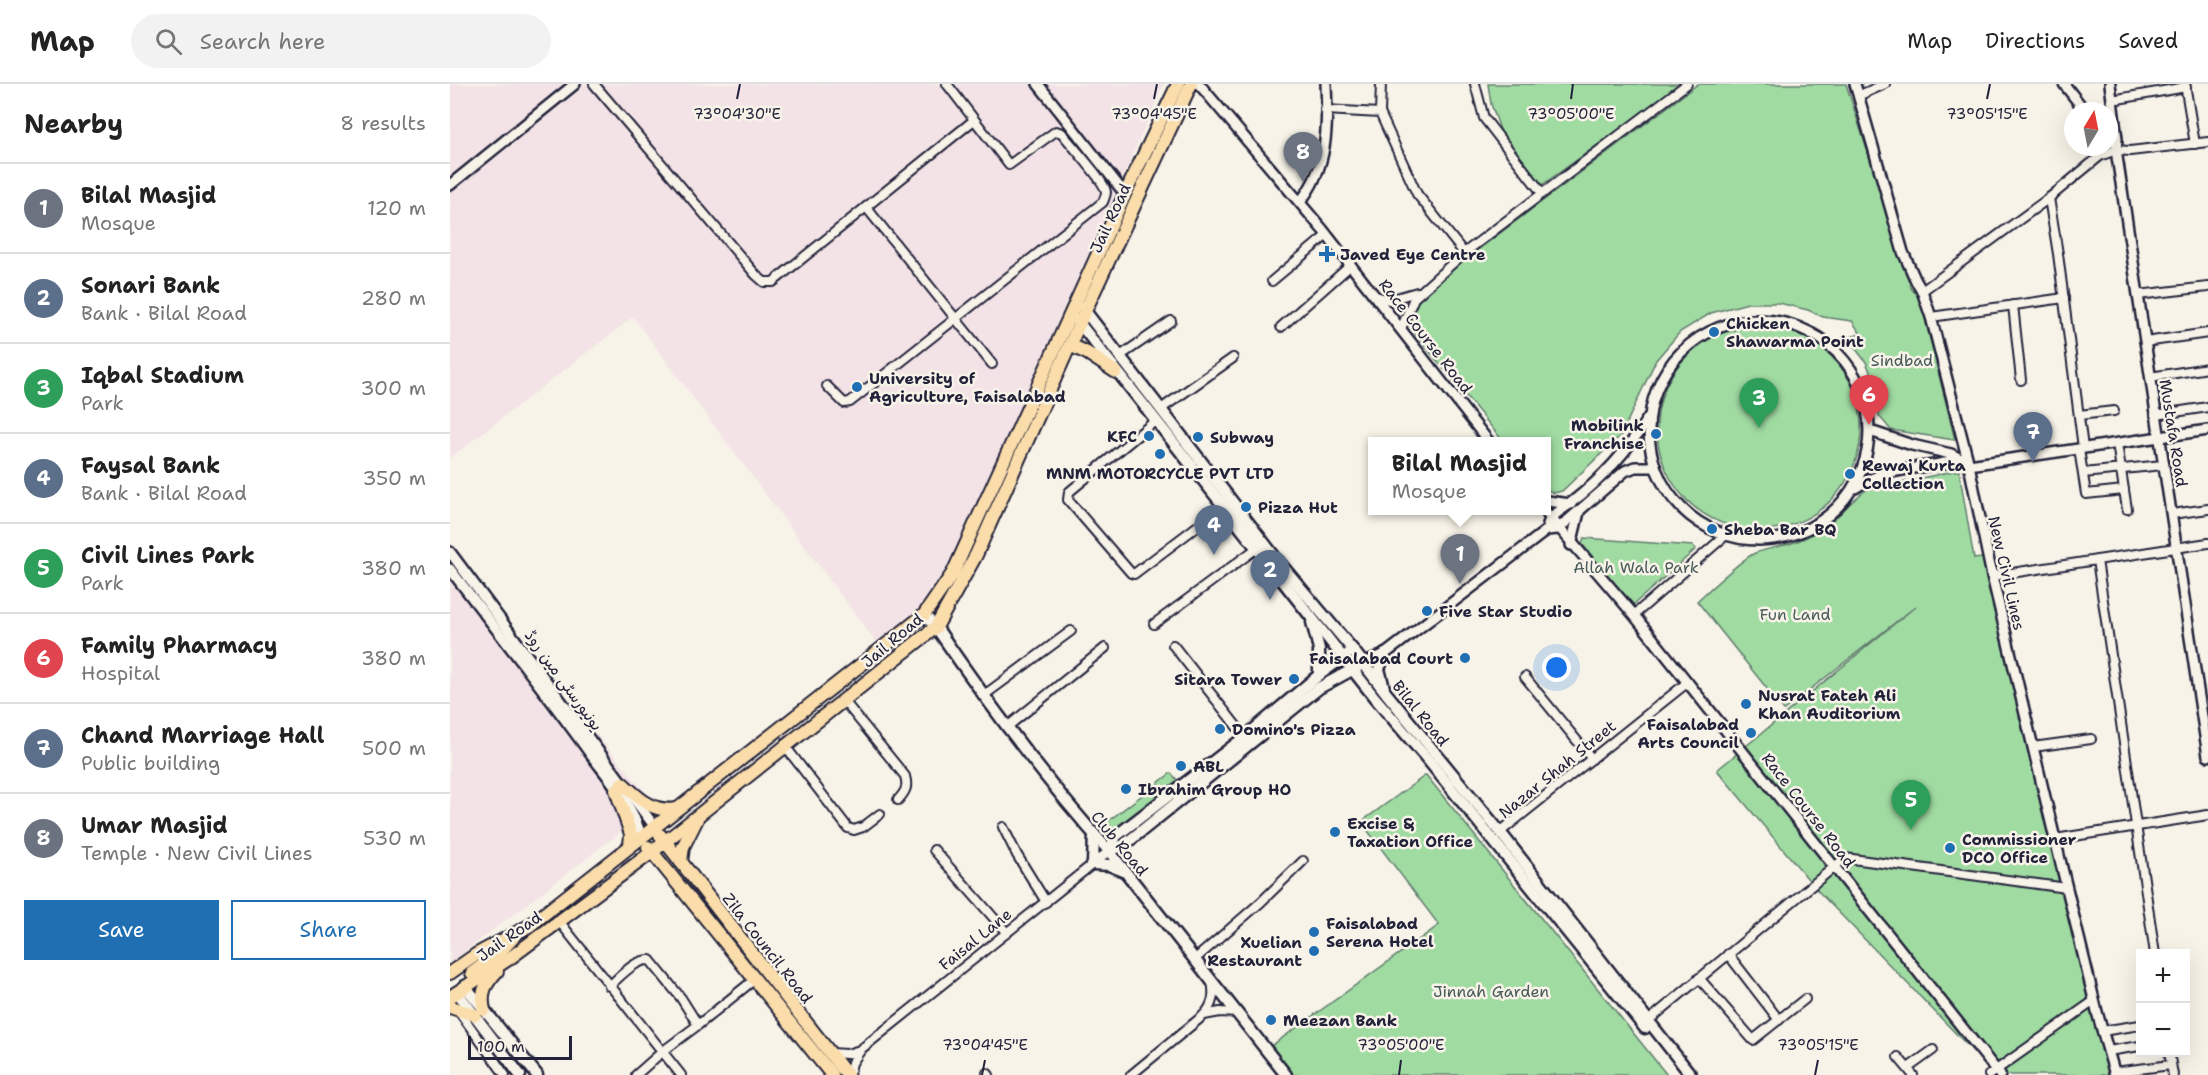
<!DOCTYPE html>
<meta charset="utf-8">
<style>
body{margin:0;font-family:"Shantell Sans","Playpen Sans Arabic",sans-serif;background:#f2f2f2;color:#222}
.controls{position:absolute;right:18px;bottom:18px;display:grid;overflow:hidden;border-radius:0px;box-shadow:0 6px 24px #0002}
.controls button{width:54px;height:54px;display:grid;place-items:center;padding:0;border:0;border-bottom:2px solid #e0e0e0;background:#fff;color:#222;font:30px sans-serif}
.compass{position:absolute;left:1614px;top:18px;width:54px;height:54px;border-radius:50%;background:#fff;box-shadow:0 6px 24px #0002;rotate:10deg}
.scale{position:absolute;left:18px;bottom:15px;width:104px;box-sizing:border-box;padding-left:6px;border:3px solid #22223b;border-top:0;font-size:16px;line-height:21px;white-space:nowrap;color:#22223b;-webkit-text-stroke:4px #f7f3e8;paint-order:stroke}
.you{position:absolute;left:1107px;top:584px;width:21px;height:21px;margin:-15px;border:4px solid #fff;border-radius:50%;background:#1a73e8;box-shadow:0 0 0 9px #1a73e833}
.badge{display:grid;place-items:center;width:39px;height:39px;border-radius:50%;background:#1f6fb2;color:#fff;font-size:20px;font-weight:700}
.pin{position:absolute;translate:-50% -50px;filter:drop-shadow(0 2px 3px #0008)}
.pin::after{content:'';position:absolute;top:32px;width:21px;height:18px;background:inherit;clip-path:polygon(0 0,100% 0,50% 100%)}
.popup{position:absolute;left:918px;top:353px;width:183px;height:78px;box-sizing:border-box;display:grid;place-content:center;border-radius:0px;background:#fff;filter:drop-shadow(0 2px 4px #0005);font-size:20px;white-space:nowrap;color:#767676}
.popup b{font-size:22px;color:#222}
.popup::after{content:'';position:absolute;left:50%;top:100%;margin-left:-12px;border:12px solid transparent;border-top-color:#fff}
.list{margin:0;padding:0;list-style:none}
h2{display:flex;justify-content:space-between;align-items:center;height:78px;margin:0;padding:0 24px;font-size:26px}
h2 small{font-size:20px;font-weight:400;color:#767676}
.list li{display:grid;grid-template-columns:39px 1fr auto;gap:18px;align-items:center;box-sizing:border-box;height:90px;padding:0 24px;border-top:2px solid #e0e0e0}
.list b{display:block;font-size:22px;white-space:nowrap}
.list p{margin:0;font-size:20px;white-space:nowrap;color:#767676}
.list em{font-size:20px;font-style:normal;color:#767676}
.actions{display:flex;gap:12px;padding:18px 24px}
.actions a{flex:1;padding:14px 0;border:2px solid #1f6fb2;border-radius:0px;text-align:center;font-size:21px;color:#1f6fb2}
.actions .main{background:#1f6fb2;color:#fff}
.icon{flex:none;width:33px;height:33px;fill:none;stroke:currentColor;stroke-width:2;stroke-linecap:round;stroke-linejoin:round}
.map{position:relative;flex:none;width:1758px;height:991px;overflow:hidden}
header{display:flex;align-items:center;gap:36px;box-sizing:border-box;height:84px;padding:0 30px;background:#fff;border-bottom:2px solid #e0e0e0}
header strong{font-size:28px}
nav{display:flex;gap:33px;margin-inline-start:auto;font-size:21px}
.search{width:420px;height:54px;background:#f2f2f2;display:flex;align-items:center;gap:15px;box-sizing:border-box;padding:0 21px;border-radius:33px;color:#767676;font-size:22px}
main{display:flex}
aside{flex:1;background:#fff}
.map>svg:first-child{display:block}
.built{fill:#f3e3e6}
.green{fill:#a0dba2;stroke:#617e6e;stroke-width:1.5}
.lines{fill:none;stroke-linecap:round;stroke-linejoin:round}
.minor-casing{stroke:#22223b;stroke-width:12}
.tertiary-casing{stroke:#22223b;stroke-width:14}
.secondary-casing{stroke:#22223b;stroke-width:15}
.primary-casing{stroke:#22223b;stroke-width:16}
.minor{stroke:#f7f3e8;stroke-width:8}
.tertiary{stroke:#f7f3e8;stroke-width:9}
.secondary{stroke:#f7f3e8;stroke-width:10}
.primary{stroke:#faddab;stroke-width:12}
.ticks{fill:none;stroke:#22223b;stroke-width:2}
.poi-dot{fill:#1f6fb2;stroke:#f7f3e8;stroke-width:2}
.labels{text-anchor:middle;stroke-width:5;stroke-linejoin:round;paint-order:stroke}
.street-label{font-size:16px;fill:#22223b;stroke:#f7f3e8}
.poi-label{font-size:16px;font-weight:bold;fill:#22223b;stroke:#f7f3e8;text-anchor:start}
.park-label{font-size:16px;fill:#485a5a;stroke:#f7f3e8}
.ticks-label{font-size:15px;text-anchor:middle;fill:#22223b;stroke:#f7f3e8;stroke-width:5;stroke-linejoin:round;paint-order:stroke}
</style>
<header>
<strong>Map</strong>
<div class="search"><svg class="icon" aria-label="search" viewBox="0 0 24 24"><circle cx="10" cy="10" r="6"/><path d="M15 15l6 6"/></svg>Search here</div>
<nav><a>Map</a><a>Directions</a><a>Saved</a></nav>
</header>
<main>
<aside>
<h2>Nearby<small>8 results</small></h2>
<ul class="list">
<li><span class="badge" style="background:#6b7280">1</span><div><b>Bilal Masjid</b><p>Mosque</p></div><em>120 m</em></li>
<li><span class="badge" style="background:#5c6f8a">2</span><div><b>Sonari Bank</b><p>Bank · Bilal Road</p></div><em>280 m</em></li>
<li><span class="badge" style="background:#2e9e5b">3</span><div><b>Iqbal Stadium</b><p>Park</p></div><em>300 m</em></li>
<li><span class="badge" style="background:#5c6f8a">4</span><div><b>Faysal Bank</b><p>Bank · Bilal Road</p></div><em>350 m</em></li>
<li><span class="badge" style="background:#2e9e5b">5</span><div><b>Civil Lines Park</b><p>Park</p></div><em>380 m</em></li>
<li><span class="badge" style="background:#e0444e">6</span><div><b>Family Pharmacy</b><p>Hospital</p></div><em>380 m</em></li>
<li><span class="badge" style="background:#5c6f8a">7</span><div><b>Chand Marriage Hall</b><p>Public building</p></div><em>500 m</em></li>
<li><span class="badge" style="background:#6b7280">8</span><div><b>Umar Masjid</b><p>Temple · New Civil Lines</p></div><em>530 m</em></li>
</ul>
<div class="actions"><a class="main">Save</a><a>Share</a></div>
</aside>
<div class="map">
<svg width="1758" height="991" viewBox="0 0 1758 991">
<rect width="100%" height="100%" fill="#f7f3e8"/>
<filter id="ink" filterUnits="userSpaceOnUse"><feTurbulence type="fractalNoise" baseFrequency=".0167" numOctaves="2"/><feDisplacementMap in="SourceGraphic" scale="12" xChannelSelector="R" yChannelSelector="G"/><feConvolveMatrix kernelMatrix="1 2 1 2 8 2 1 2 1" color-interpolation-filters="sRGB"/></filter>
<g filter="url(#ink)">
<g class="built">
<polygon points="0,0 714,0 498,485 474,523 429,562 183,233 0,374"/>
<polygon points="0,477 206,721 0,879"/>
</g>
<g class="green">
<polygon points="1038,0 1232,0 1092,101 1051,48 1041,20"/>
<polygon points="1248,0 1396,0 1461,204 1468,212 1475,234 1505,356 1441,346 1429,332 1428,307 1416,278 1397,254 1411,250 1402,237 1373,233 1358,226 1329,219 1298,219 1261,229 1230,248 1206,276 1171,351 1112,407 1104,409 1097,406 1097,358 1053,357 961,245 961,226 969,210"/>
<circle cx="1309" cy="344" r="102"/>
<path d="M 1509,386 L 1524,475 L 1539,473 L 1665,991 L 1546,991 L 1368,807 L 1267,686 L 1466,522 L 1334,626 L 1247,517 C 1258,507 1294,473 1305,469 C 1328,461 1343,462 1366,448 C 1386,437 1398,419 1416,406 Z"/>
<polygon points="1134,454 1243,462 1246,465 1183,521 1132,460"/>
<polygon points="721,689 728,697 664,747 657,738"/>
<polygon points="976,691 1217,991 838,991 817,965 989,841 911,738"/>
</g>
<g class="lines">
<defs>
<g id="minor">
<polyline points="144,0 306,191 314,198 323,198 524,36"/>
<polyline points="1025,0 1034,34 1092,109"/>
<polyline points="1735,0 1745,60"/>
<polyline points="1410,11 1435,0"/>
<polyline points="1662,16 1736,3"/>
<polyline points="875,26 930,29 967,110 1014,169"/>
<polyline points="930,29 931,0"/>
<polyline points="1599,114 1608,170 1633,364"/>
<polyline points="416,123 542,280"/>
<polyline points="822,197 877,151"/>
<polyline points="1472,207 1599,114 1650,72 1666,66 1680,67 1758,58"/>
<polyline points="1688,211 1758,203"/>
<polyline points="926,212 939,216 967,208"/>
<polyline points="1563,221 1571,296"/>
<polyline points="1481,233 1614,214 1614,217"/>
<polyline points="831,243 901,181"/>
<polyline points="951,245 964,214 1014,169 1237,0"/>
<polyline points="1695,258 1758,249"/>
<polyline points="670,272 721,237"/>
<polyline points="1700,293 1758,284"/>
<path d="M 377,302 L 394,319 L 400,318 L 653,118 C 654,115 656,112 656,108 C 655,97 620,60 612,49 L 606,47 L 559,81 L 497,0"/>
<polyline points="711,325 783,274"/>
<polyline points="1629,331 1664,327"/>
<polyline points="1705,331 1758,323"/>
<polyline points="705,337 619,408 618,416 681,489 684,490 774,422"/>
<polyline points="1629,365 1636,410 1674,406 1667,359"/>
<polyline points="1633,389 1713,381"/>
<polyline points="1674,406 1677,425"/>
<polyline points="1722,430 1758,425"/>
<polyline points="1647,476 1705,870"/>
<polyline points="1542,492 1758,459"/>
<polyline points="1184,531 1276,451"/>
<polyline points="704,540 807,464"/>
<polyline points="723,561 795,653"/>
<polyline points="1075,593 1142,675"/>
<polyline points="533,612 621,547"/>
<path d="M 394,617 L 455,692 C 458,703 456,707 448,716"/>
<polyline points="557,643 655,564"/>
<polyline points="335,662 398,744 404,746 413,743 430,730"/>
<polyline points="1583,663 1641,655"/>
<polyline points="553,743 567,771 596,818"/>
<polyline points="1050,748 1238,598"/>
<polyline points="1605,755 1758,731"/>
<polyline points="484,766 557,849"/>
<polyline points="109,837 231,991"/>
<polyline points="1278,870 1329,936"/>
<polyline points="744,876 811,818 853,777"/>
<polyline points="1249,894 1303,956 1355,915"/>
<path d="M 159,902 C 170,893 185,875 200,876 L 231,914 L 248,941 L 212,968 L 186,991"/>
<polyline points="8,926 55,991"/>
<polyline points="754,931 770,928 787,929"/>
<polyline points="1198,937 1395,774 1617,804"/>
<polyline points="248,941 305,895"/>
<polyline points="1652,947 1690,941"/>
<polyline points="1658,967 1690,962"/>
<polyline points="1719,968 1723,991"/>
<polyline points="381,969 397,970 410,966 659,767"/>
<polyline points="1448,973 1463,991"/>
<polyline points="1458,984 1483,966"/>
<polyline points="1664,988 1721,981"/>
<polyline points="537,989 539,991"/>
<polyline points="399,991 402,979 410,967"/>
<path d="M 681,991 L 754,931 C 763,921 765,911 762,898"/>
<polyline points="1539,991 1644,917"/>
</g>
<g id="tertiary">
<polyline points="588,0 675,110"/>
<polyline points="749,0 873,146 1039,358"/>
<polyline points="1405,0 1453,168 1466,197 1472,207 1481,233 1519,381 1542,492 1605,755 1647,928 1665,991"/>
<polyline points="1614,0 1635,27"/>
<polyline points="1660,0 1667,55 1666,66 1758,672"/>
<polyline points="0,101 125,0"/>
<path d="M 850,118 C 878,84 878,42 876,0"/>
<circle cx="1309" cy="346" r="110"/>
<polyline points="1420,347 1462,361 1501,370 1513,376"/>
<polyline points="1519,381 1758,346"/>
<path d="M 1405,404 C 1438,381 1476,386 1511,375"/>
<polyline points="1097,417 1121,420"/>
<polyline points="1094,426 1184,531 1550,991"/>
<path d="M 1098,440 C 1101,430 1114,425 1122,418 C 1152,395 1178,366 1198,334"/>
<polyline points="1121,461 1129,428"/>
<polyline points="0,468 205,743"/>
<path d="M 0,485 C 47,546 94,606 139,668 C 158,694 184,721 191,753"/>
<polyline points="913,580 935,570 1097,446 1108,445 1175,387 1185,383 1205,383"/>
</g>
<g id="secondary">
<polyline points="632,223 828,477 903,566 936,609 1050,748 1241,991"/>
<polyline points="626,235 925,614 979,677 1195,944"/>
<path d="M 474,531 L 486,543 C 539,621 596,697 659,767 L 836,991"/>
<polyline points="862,538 869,565 869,591"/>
<polyline points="934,604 929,585 935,570"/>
<polyline points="644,750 643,780 659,781 674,787"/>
<polyline points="659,767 666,752 795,653 869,591 898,570"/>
<polyline points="659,767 674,761 869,604 909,582"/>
<polyline points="15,902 87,991"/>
<polyline points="7,908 70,991"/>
</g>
<g id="primary">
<polyline points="620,261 637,269 666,288"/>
<path d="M 172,699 C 189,714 202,729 227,725"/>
<polyline points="166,706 181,750 180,762"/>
<polyline points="210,751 397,991"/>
<polyline points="198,763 382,991"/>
<polyline points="231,778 233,763 247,735"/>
<polyline points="0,889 27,870 79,842 474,531 503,489 675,110 728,0"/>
<polyline points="22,889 49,869 63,854"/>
<polyline points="0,913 60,874 202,768 486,543 526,471 635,227 741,0"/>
<polyline points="0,923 25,931"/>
<path d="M 34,926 C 30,909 35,900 47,887"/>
</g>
</defs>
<use href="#minor" class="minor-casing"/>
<use href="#tertiary" class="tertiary-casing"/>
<use href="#secondary" class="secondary-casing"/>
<use href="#primary" class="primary-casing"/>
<use href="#minor" class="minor"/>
<use href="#tertiary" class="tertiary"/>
<use href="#secondary" class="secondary"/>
<use href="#primary" class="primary"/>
</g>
</g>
<path class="ticks" d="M 287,15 L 290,0M 704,15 L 707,0M 1121,15 L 1123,0M 1537,15 L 1540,0M 532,991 L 535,976M 949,991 L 951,976M 1365,991 L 1368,976"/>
<g class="poi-dot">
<path d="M874 161h6v6h6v6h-6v6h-6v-6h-6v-6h6z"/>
<circle cx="1264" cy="248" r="6"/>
<circle cx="407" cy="303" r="6"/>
<circle cx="1206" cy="350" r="6"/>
<circle cx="699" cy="352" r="6"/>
<circle cx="748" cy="353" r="6"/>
<circle cx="710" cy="370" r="6"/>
<circle cx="1400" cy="390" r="6"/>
<circle cx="796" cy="423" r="6"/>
<circle cx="1262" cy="445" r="6"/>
<circle cx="977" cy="527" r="6"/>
<circle cx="1015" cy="574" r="6"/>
<circle cx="844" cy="595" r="6"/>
<circle cx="1296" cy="620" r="6"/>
<circle cx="770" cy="645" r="6"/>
<circle cx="1301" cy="649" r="6"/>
<circle cx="731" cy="682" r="6"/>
<circle cx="676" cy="705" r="6"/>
<circle cx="885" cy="748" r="6"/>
<circle cx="1500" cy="764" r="6"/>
<circle cx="864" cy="848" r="6"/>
<circle cx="864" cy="867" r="6"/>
<circle cx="821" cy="936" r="6"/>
</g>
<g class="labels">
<g class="street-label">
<text transform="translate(660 134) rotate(-65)" y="6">Jail Road</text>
<text transform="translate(976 252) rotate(52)" y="6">Race Course Road</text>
<text transform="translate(1724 349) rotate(81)" y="6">Mustafa Road</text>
<text transform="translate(1557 489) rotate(77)" y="6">New Civil Lines</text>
<text transform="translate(442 556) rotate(-40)" y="6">Jail Road</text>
<text transform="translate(114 596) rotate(54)" y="6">یونیورسٹی مین روڈ</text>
<text transform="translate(971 629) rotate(51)" y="6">Bilal Road</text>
<text transform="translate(1107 685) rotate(-39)" y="6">Nazar Shah Street</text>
<text transform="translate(1359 726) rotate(52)" y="6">Race Course Road</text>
<text transform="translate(670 759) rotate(50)" y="6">Club Road</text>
<text transform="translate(59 852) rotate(-35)" y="6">Jail Road</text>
<text transform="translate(525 855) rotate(-39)" y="6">Faisal Lane</text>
<text transform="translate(318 864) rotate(52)" y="6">Zila Council Road</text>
</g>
<g class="poi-label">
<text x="890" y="176">Javed Eye Centre</text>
<text x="1276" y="245">Chicken<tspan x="1276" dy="18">Shawarma Point</tspan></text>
<text x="419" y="300">University of<tspan x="419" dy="18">Agriculture, Faisalabad</tspan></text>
<text x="1194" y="347" text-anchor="end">Mobilink<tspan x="1194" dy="18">Franchise</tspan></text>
<text x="687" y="358" text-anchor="end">KFC</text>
<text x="760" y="359">Subway</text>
<text x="1412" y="387">Rewaj Kurta<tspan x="1412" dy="18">Collection</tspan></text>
<text x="710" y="395" text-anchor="middle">MNM MOTORCYCLE PVT LTD</text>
<text x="808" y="429">Pizza Hut</text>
<text x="1274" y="451">Sheba Bar BQ</text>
<text x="989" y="533">Five Star Studio</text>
<text x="1003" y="580" text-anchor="end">Faisalabad Court</text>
<text x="832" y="601" text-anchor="end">Sitara Tower</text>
<text x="1308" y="617">Nusrat Fateh Ali<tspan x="1308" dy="18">Khan Auditorium</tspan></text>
<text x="1289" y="646" text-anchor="end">Faisalabad<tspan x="1289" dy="18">Arts Council</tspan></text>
<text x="782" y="651">Domino's Pizza</text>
<text x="743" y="688">ABL</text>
<text x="688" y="711">Ibrahim Group HO</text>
<text x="897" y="745">Excise &amp;<tspan x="897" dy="18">Taxation Office</tspan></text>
<text x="1512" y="761">Commissioner<tspan x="1512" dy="18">DCO Office</tspan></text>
<text x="876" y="845">Faisalabad<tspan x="876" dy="18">Serena Hotel</tspan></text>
<text x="852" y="864" text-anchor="end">Xuelian<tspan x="852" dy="18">Restaurant</tspan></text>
<text x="833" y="942">Meezan Bank</text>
</g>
<g class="park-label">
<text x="1452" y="282">Sindbad</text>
<text x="1186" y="489">Allah Wala Park</text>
<text x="1345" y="536">Fun Land</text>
<text x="1041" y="913">Jinnah Garden</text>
</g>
</g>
<g class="ticks-label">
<text x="704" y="35">73°04'45"E</text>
<text x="1121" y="35">73°05'00"E</text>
<text x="287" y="35">73°04'30"E</text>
<text x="1537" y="35">73°05'15"E</text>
<text x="535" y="966">73°04'45"E</text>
<text x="951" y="966">73°05'00"E</text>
<text x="1368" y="966">73°05'15"E</text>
</g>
</svg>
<div class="controls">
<button>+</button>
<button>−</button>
</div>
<svg class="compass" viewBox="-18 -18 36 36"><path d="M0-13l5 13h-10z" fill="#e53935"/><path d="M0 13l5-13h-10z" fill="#767676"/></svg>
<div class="scale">100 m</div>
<div class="you"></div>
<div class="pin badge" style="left:1010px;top:500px;background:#6b7280">1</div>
<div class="popup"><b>Bilal Masjid</b>Mosque</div>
<div class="pin badge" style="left:820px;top:516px;background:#5c6f8a">2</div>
<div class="pin badge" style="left:1309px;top:344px;background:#2e9e5b">3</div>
<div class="pin badge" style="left:764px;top:471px;background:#5c6f8a">4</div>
<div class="pin badge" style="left:1461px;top:746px;background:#2e9e5b">5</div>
<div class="pin badge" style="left:1419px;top:341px;background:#e0444e">6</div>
<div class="pin badge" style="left:1583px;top:378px;background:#5c6f8a">7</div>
<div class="pin badge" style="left:853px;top:98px;background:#6b7280">8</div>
</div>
</main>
